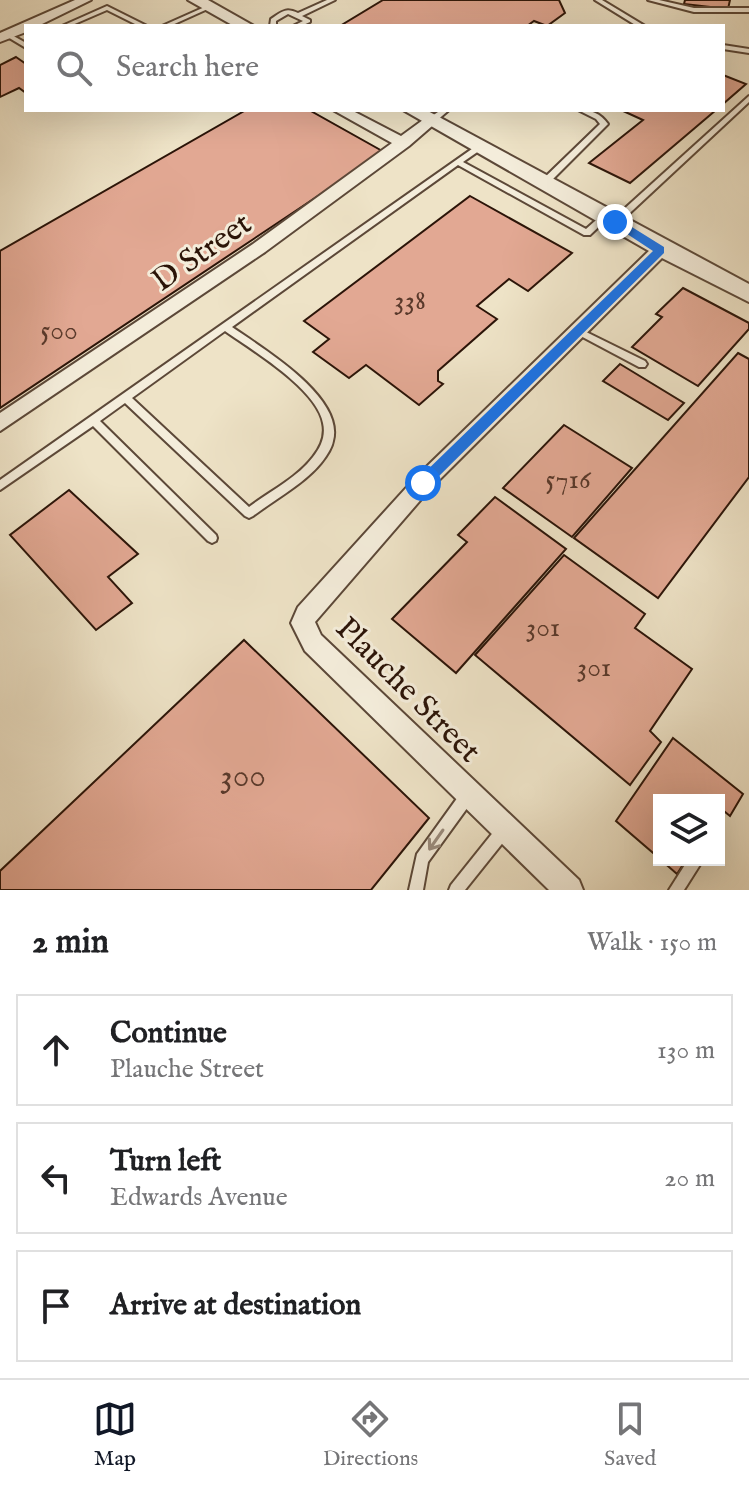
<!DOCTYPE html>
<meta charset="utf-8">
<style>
body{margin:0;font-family:"IM FELL English",serif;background:#f2f2f2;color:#202124}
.controls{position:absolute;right:24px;bottom:24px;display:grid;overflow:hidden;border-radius:0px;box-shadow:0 8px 32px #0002}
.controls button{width:72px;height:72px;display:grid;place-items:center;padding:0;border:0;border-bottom:2px solid #e0e0e0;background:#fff;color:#202124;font:40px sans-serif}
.stop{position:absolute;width:24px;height:24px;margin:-18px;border:6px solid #1a73e8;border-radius:50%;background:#fff}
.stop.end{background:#1a73e8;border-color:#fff;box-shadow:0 2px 8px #0008}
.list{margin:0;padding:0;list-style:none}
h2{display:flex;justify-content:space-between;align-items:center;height:104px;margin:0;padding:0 32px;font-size:34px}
h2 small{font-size:26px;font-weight:400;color:#757577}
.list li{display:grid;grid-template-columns:52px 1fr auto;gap:24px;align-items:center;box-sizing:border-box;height:112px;margin:0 16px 16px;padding:0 16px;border:2px solid #e0e0e0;border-radius:0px}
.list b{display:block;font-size:30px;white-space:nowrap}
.list p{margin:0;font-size:26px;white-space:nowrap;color:#757577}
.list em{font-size:26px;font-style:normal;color:#757577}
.icon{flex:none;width:44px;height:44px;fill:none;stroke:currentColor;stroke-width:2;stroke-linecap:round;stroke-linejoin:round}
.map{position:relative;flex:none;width:749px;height:890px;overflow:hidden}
.search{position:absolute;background:#fff;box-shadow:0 8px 32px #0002;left:24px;right:24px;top:24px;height:88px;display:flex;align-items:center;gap:20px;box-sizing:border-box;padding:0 28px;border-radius:0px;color:#757577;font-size:30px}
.sheet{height:488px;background:#fff}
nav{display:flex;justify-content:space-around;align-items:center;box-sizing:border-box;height:112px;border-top:2px solid #e0e0e0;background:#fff;font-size:22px;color:#757577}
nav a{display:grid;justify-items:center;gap:4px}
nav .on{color:#111827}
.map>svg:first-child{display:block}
.building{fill:#e2a893;stroke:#2b1408;stroke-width:2}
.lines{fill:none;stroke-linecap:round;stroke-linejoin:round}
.service-casing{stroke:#5c4838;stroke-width:4}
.minor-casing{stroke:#5c4838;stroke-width:4}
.tertiary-casing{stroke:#5c4838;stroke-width:4}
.service{fill:#f4eddb;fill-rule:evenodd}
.minor{fill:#f4eddb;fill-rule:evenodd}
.tertiary{fill:#f4eddb;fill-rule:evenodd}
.oneway{stroke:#9a8b7c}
.route{fill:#1a73e8}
.labels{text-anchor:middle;stroke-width:6;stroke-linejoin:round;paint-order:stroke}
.number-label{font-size:28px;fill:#59392b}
.street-label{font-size:32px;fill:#2b1408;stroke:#f4eddb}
.near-number-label{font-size:34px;fill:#59392b}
</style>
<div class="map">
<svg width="749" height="890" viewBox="0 0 749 890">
<rect width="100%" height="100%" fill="#eee3c7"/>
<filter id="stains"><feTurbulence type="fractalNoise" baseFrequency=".0025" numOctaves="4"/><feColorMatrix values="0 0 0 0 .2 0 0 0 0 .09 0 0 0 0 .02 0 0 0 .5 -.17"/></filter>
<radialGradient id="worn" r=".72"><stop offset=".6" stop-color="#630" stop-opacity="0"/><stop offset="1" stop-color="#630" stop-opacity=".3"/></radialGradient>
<g class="building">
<polygon points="383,0 559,0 565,13 547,26 534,21 527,26 340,26"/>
<polygon points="685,0 730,0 728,9 684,4"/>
<polygon points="16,57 26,64 26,93 19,88 0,97 0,65"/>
<polygon points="723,75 746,84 723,104"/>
<polygon points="246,110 309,110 384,152 0,408 0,251"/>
<polygon points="621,110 716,110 630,183 589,163 643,120"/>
<polygon points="470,196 572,253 528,291 509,279 477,306 497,319 438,371 438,381 443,384 419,405 366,365 349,378 313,352 329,339 304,321"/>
<polygon points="683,288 749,323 749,329 698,386 632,347 662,317 656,314"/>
<polygon points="738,353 749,359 749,477 658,598 574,538"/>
<polygon points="620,364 684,403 668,420 603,381"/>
<polygon points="564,425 632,468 572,537 503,488"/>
<polygon points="69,490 138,554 108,577 132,603 96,630 10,535"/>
<polygon points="495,497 566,549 456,673 392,619 467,542 458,535"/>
<polygon points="564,555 645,614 635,628 692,669 650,731 661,742 630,785 475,655"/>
<polygon points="244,640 429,818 371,890 0,890 0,871"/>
<polygon points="673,738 743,794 730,816 719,807 719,800 659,800 659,858 616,821"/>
<polygon points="661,860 686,860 677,874"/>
</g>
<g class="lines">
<defs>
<g id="service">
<path d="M 327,0 L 335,0 L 302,16 L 310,20 L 310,22 L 301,26 L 293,26 L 303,21 L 288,14 L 276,21 L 276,26 L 270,26 L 271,19 C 282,12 285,7 298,13 Z"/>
<polygon points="595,0 602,0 645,26 637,26"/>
<polygon points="648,0 659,0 694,8 749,8 749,12 694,12"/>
<polygon points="107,6 147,26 139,26 107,10 70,26 62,26"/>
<polygon points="207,6 212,7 170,26 162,26"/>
<polygon points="6,34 10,34 26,43 26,48 6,36"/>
<polygon points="723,45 749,49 749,53 723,49"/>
<polygon points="749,96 749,102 618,224 612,224 612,220"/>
<polygon points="441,110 449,110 435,122 429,122 429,118"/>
<path d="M 578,110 C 592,110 600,113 608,124 L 548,184 L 542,184 L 542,180 L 600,124 L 596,119 Z"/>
<path d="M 479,144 L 485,144 L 486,146 L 463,162 L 586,229 L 603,214 L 606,213 L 610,216 L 590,235 L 584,235 L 458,165 L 232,327 C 262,348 345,397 333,441 C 332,448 325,458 321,463 C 304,484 274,500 253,516 L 249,518 L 245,516 L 125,403 L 100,421 L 216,535 L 217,538 L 216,541 L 212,543 L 208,541 L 93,426 L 0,490 L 0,480 ZM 225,331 C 252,350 317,389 323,423 C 326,436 321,447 313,457 C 297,478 270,491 249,507 L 132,398 Z"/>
<polygon points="578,328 645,361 647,364 645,367 639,367 575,333 573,331 575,329"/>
<polygon points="468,788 473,790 475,795 473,800 428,862 423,890 409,890 417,854 463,790"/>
<polygon points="504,823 509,825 511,830 509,835 465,890 449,890 451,885 499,825"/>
<polygon points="688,860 703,860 684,890 669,890"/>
</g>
<g id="minor">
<polygon points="75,0 91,0 38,26 26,26 26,32 0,42 0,33"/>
<polygon points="333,110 351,110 401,136 427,117 439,120 409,146 265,252 0,431 0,413 253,244 392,143"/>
<polygon points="660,244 668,250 666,254 430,489 315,622 321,635 579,880 583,890 549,890 305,651 291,623 298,607 416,477 654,246"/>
</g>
<g id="tertiary">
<polygon points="188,0 208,0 254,26 234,26"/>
<polygon points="403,110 426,110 749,284 749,302 656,255"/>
</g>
</defs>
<use href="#service" class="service-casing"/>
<use href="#minor" class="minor-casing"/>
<use href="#tertiary" class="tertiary-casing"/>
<use href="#service" class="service"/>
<use href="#minor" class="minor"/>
<use href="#tertiary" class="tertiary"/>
</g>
<defs><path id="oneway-shaft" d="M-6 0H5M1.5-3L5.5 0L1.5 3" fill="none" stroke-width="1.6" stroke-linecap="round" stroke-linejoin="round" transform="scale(2)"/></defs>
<use class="oneway" href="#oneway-shaft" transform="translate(436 840) rotate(125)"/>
<polygon class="route" points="612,219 619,219 664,247 664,253 428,487 418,487 418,479 653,251 612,224"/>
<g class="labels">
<g class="number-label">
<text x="410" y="309">338</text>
<text x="59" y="339">500</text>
<text x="568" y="488">5716</text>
<text x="543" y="636">301</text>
<text x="594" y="676">301</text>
</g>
<g class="street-label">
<text transform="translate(201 251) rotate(-35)" y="11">D Street</text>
<text transform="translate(409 689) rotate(45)" y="11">Plauche Street</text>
</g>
<g class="near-number-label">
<text x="243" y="786">300</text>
</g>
</g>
<rect width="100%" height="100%" filter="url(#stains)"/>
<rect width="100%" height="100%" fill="url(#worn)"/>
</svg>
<div class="controls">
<button><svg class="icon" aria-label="layers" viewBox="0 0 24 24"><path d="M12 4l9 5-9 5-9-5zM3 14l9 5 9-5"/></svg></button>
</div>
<div class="stop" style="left:423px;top:483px"></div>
<div class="stop end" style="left:615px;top:222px"></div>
<div class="search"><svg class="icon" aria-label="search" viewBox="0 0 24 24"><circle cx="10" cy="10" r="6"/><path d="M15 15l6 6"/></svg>Search here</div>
</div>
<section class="sheet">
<h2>2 min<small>Walk · 150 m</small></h2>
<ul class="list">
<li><svg class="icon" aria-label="ahead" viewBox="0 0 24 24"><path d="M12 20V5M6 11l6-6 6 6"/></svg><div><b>Continue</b><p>Plauche Street</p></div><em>130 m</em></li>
<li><svg class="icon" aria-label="left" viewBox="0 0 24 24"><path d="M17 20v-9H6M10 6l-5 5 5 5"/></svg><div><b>Turn left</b><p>Edwards Avenue</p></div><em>20 m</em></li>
<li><svg class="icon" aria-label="arrive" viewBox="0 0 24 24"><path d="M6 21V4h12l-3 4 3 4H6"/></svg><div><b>Arrive at destination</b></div></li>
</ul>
</section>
<nav>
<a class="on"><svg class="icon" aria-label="map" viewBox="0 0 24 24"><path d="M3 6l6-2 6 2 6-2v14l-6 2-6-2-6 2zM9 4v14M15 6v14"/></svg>Map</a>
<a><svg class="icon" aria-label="directions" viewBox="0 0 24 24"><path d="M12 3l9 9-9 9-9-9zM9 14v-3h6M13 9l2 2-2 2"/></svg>Directions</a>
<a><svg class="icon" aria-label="saved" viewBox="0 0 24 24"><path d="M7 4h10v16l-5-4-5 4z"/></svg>Saved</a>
</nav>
